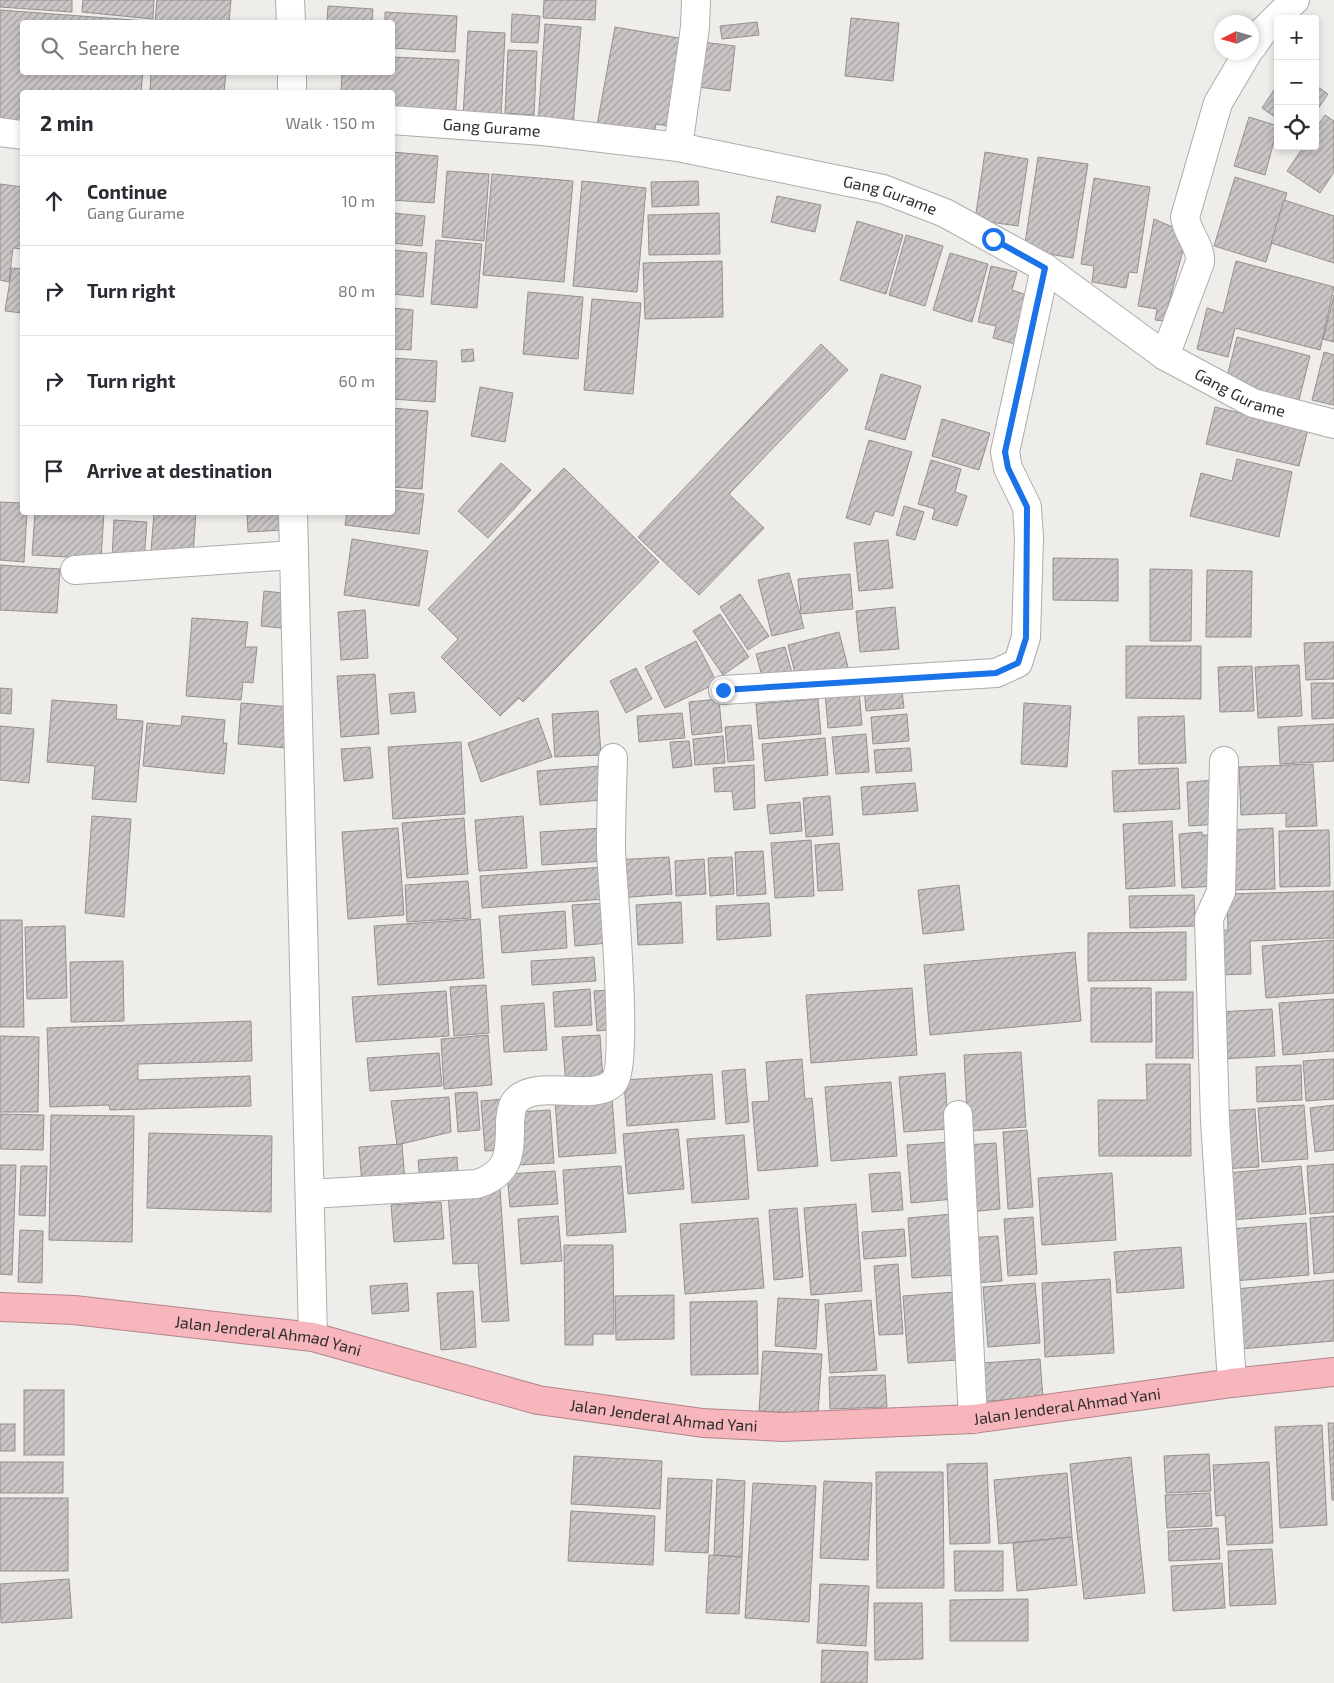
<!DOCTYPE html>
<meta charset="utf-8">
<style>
body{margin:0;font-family:"Exo 2",sans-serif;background:#f7f7f7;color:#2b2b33}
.controls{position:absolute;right:15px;top:15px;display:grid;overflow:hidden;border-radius:5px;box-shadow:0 2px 8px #0003}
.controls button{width:45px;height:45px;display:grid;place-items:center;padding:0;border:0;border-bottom:1px solid #e1e1e2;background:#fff;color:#2b2b33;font:25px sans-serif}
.compass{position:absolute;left:1214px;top:15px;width:45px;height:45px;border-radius:50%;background:#fff;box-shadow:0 2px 8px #0003;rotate:265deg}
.stop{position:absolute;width:15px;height:15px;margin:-11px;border:4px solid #1a73e8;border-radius:50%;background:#fff}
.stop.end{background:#1a73e8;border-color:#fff;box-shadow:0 1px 5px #0008}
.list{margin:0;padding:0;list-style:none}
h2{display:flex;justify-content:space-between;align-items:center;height:65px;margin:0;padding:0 20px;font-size:21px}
h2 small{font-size:16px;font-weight:400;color:#7c7c81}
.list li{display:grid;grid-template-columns:32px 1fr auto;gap:15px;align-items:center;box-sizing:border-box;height:90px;padding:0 20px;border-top:1px solid #e1e1e2}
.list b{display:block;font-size:19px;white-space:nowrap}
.list p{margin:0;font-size:16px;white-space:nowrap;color:#7c7c81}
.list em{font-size:16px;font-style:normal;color:#7c7c81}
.icon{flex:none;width:28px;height:28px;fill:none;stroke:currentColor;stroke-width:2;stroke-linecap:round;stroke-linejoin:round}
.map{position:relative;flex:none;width:1334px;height:1683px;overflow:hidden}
.search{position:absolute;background:#fff;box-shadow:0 2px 8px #0003;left:20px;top:20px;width:375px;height:55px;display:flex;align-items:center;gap:12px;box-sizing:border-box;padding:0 18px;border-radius:5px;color:#7c7c81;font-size:19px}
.panel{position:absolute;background:#fff;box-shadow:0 2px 8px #0003;left:20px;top:90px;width:375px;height:425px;border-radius:5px}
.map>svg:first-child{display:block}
.building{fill:url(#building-hatch);stroke:#94908f}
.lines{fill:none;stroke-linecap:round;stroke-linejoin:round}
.minor-casing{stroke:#aeaca9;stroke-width:30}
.highway-casing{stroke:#b0868a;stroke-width:30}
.minor{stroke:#fff;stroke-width:28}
.highway{stroke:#f6b6bc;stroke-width:28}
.route{stroke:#1a73e8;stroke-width:6}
.labels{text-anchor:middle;stroke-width:4.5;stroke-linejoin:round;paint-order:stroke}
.street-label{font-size:16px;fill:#2e2d2c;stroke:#fdfbf8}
</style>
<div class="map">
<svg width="1334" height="1683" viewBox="0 0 1334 1683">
<defs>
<pattern id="building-hatch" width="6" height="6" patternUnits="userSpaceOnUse" patternTransform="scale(1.25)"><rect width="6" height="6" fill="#c9c5c4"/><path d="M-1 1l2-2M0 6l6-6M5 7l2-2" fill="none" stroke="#a4a09f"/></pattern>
</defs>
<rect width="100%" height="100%" fill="#efedea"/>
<g class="building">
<polygon points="0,0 72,0 72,12 0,7"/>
<polygon points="83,0 154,0 153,19 82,12"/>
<polygon points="157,0 231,0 229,22 155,22"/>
<polygon points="544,0 596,0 595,20 543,18"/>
<polygon points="328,6 373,9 372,22 327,22"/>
<polygon points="0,10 147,21 22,22 22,72 143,72 141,92 22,92 22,129 0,127"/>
<polygon points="385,12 457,16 455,52 392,48 392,22 385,22"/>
<polygon points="512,14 540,16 538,43 511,42"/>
<polygon points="851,18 899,23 893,81 845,76"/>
<polygon points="757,22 759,35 722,39 720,26"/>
<polygon points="545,24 581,27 573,126 538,124"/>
<polygon points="615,27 690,40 669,126 656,124 653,141 596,131"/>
<polygon points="468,31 505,33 501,119 463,117"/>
<polygon points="702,42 735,46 730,91 697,87"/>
<polygon points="508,50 537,51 534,115 505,113"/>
<polygon points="392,57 459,60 455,124 392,108 392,92 341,92 342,72 392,72"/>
<polygon points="151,72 226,72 224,92 150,92"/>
<polygon points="1278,84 1278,119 1262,108"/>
<polygon points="1315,85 1328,94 1315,113"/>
<polygon points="1325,115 1334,121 1334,172 1320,193 1287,171 1304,146 1315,146 1315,130"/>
<polygon points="1249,117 1278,126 1265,175 1234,166"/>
<polygon points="392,152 438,156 434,203 392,200"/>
<polygon points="985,152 1028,159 1018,226 975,220"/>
<polygon points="1038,157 1088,164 1073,258 1024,250"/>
<polygon points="447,171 489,174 484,241 442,237"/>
<polygon points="492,174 573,181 564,282 483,275"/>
<polygon points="1235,177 1287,193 1266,262 1214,246"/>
<polygon points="1094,178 1150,187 1137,273 1129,272 1126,288 1092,282 1094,266 1081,264"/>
<polygon points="582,181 646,188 637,292 573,286"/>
<polygon points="698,181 699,205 652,207 651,182"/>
<polygon points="0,184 22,187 22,249 13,248 9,282 0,280"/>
<polygon points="777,196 821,205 815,232 771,222"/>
<polygon points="1284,200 1334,216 1334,263 1271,243"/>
<polygon points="392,213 425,216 422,246 392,243"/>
<polygon points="719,213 720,254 649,255 648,215"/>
<polygon points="1154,219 1184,232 1182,254 1164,321 1155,320 1157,309 1138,306"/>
<polygon points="857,221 903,235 886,294 840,280"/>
<polygon points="906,235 943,246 925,306 889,295"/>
<polygon points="436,240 482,244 477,308 431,304"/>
<polygon points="392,250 427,253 423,297 392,294"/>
<polygon points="950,253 988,264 972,322 933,310"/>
<polygon points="722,261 723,317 645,319 643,263"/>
<polygon points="1236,261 1334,287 1320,350 1235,328 1228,357 1197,349 1207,308 1223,313"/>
<polygon points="991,266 1017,272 1012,290 1027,295 1015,344 993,338 996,326 978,322"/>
<polygon points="12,268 22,269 22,313 5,311"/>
<polygon points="528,292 583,297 578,359 523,354"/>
<polygon points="1334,295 1334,342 1323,339"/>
<polygon points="592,299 641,303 633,394 584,390"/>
<polygon points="392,308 413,310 411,350 392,349"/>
<polygon points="1237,337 1310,356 1298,404 1225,385"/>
<polygon points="821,344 848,370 729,494 764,528 699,595 638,537"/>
<polygon points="473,349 474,361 462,362 461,350"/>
<polygon points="1324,352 1334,355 1334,405 1312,400"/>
<polygon points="392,358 437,361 435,402 392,399"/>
<polygon points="881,374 921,386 905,440 865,429"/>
<polygon points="480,387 513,393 505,442 471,436"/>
<polygon points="1215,407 1308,429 1299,466 1206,444"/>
<polygon points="392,408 428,411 422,489 392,487"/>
<polygon points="942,419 990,433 979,470 932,456"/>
<polygon points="869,440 912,452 893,516 875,511 870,525 846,518"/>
<polygon points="1237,459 1292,472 1279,537 1190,516 1201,473 1232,481"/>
<polygon points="931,460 961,469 955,492 967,496 957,526 932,519 935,509 918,504"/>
<polygon points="501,463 531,490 488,538 458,511"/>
<polygon points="564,468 659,562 523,702 519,698 500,716 441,657 458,639 428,609"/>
<polygon points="392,490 424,494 419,534 345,525 347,512 392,512"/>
<polygon points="0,502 22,503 22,512 27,512 24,562 0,560"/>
<polygon points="904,506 924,512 915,540 896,535"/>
<polygon points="35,512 104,512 101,559 32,555"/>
<polygon points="154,512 196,512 193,555 151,551"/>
<polygon points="247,512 281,512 282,530 248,532"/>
<polygon points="114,520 147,522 144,560 112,558"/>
<polygon points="352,539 428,551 419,606 344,595"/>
<polygon points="888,540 893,588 859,591 854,543"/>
<polygon points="1053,558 1118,559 1118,601 1053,600"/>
<polygon points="0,565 60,569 57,613 0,610"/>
<polygon points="1150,569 1192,570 1191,641 1150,641"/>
<polygon points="1207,570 1252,571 1251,637 1206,637"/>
<polygon points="789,573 804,628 772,636 758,580"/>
<polygon points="850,574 853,609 801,614 798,579"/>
<polygon points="264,591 293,594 291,629 261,626"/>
<polygon points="740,594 769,636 748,650 720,607"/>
<polygon points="895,607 899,649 860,652 856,611"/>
<polygon points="365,610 368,658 341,660 338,612"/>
<polygon points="720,614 749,657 723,675 693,631"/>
<polygon points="192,618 248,622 245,647 257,647 253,683 243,682 241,700 186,696"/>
<polygon points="839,632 848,667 797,681 788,645"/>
<polygon points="696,641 717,683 665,708 645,667"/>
<polygon points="1334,642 1334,679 1306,680 1304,643"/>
<polygon points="1126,646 1201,646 1201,699 1126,698"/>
<polygon points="785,647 792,673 763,680 756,654"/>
<polygon points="1299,665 1302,716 1258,718 1255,667"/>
<polygon points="1252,666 1254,711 1220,712 1218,667"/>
<polygon points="636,668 652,699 626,713 610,681"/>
<polygon points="375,674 379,734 341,737 337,676"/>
<polygon points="901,683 904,708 866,711 864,687"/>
<polygon points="1311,683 1334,683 1334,718 1312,719"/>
<polygon points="0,688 12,689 11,714 0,713"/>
<polygon points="859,690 862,725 828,728 825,693"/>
<polygon points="414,692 416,712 391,714 389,694"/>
<polygon points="719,699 722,732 692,735 689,702"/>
<polygon points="818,699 821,734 759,739 756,704"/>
<polygon points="52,700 117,705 116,719 143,721 136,802 92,799 95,766 47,762"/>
<polygon points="241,703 290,707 287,748 238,744"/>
<polygon points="1024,703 1071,706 1067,767 1021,764"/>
<polygon points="598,711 601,755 555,757 552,714"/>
<polygon points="682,713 685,738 639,742 637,716"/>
<polygon points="907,714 909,741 873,744 871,717"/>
<polygon points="182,716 225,720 223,743 227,743 224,774 143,766 147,723 181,726"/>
<polygon points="1184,716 1186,763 1139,764 1138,717"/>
<polygon points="538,718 552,757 481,782 468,743"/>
<polygon points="1334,724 1334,761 1280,764 1278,727"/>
<polygon points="751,725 754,760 728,762 725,727"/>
<polygon points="0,726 34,729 29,783 0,780"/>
<polygon points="866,734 869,772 836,774 832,737"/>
<polygon points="723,736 725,763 695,765 693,739"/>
<polygon points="825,738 828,775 765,781 762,744"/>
<polygon points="689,741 692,766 673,768 670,742"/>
<polygon points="461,742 465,814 393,819 388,747"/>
<polygon points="370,747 373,778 344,781 341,749"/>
<polygon points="910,748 912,771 876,773 874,750"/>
<polygon points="1313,764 1317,826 1286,827 1286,813 1241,815 1239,767"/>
<polygon points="754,765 755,808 734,810 732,791 715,792 713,768"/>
<polygon points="601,766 603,800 540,805 537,771"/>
<polygon points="1178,768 1180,809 1114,812 1112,771"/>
<polygon points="1216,780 1219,824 1189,826 1187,782"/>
<polygon points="915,783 918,811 863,815 861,787"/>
<polygon points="830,796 833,835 806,837 803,798"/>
<polygon points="800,802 802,831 770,834 767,805"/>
<polygon points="92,816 131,819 124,917 85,913"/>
<polygon points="523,816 527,868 479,871 475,820"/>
<polygon points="464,818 468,874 407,878 402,823"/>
<polygon points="1172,821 1175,886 1126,889 1123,824"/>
<polygon points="398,828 404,915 348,919 342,832"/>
<polygon points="603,828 605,861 542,865 540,832"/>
<polygon points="1273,828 1275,889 1228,890 1226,830"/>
<polygon points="1329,830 1330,886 1280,887 1279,831"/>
<polygon points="1202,832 1202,835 1214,835 1217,886 1182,888 1179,834"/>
<polygon points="811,840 814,896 775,898 771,843"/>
<polygon points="839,843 843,890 818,891 815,845"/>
<polygon points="763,851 766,894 737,896 735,852"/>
<polygon points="669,857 672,894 617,898 614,860"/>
<polygon points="732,857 734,894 710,896 708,858"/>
<polygon points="704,859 706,894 676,896 675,861"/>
<polygon points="604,867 606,899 482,908 480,876"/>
<polygon points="468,881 471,918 407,922 405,885"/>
<polygon points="959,885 964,930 923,934 918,890"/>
<polygon points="1334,891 1334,938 1250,941 1251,974 1213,975 1212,931 1228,930 1227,894"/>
<polygon points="1194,895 1195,926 1130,928 1129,896"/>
<polygon points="681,902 683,943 638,945 636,905"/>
<polygon points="606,903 609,943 575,946 572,905"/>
<polygon points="769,903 771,936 717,940 716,906"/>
<polygon points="565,911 567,948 502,953 499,916"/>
<polygon points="480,919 484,978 378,985 374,926"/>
<polygon points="0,920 22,920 24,1027 0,1027"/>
<polygon points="65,926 67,998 27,999 25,927"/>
<polygon points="1186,932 1186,980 1088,981 1088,933"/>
<polygon points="1334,940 1334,993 1266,998 1262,946"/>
<polygon points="1075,952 1081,1021 930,1035 924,965"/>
<polygon points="594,957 596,981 532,985 531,961"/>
<polygon points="123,961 124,1021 71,1022 70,962"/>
<polygon points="486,985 489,1033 454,1036 450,987"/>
<polygon points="912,988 917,1055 811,1063 806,995"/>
<polygon points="1091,988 1151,988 1152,1042 1091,1042"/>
<polygon points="590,989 592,1025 555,1027 553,992"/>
<polygon points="613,990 616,1029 597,1031 594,991"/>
<polygon points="446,991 449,1036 356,1042 352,997"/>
<rect x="1156" y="992" width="37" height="66"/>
<polygon points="1334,999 1334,1051 1283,1055 1279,1003"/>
<polygon points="544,1003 547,1050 504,1052 501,1006"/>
<polygon points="1272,1009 1275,1056 1221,1059 1219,1012"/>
<polygon points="251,1021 252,1061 138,1064 138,1080 250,1076 251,1106 110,1110 109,1105 50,1107 47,1028"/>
<polygon points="488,1035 492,1085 444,1089 441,1039"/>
<polygon points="600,1035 603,1082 566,1085 562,1037"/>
<polygon points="0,1036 39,1037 38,1112 0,1112"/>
<polygon points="1021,1052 1026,1127 968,1131 964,1055"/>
<polygon points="439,1053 442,1086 370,1091 367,1058"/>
<polygon points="802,1059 805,1099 812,1098 818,1166 758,1171 752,1102 769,1101 766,1062"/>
<polygon points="1334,1059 1334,1099 1306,1101 1303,1061"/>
<polygon points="1146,1064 1190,1064 1191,1156 1099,1156 1098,1100 1147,1100"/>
<polygon points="1301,1065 1302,1100 1257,1102 1256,1067"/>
<polygon points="745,1069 749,1122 726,1124 722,1071"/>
<polygon points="945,1073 948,1129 904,1132 899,1077"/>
<polygon points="712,1074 715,1119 627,1126 624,1080"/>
<polygon points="891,1082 897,1156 831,1161 825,1087"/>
<polygon points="477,1092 480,1130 458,1132 455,1093"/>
<polygon points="449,1097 451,1132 397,1145 391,1101"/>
<polygon points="612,1097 616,1153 559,1157 555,1100"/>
<polygon points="504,1099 507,1150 485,1151 481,1101"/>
<polygon points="1304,1105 1308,1159 1262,1162 1258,1108"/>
<polygon points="1334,1105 1334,1150 1315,1152 1310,1108"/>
<polygon points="1255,1109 1259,1167 1220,1169 1216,1111"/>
<polygon points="550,1110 554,1163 519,1165 515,1112"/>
<polygon points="0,1114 44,1115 43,1150 0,1149"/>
<polygon points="51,1115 134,1116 132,1242 49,1240"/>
<polygon points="678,1129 684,1189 628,1194 623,1134"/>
<polygon points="1027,1130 1033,1207 1008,1209 1003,1132"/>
<polygon points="149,1133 272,1136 271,1212 147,1208"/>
<polygon points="744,1135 749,1199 692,1203 687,1139"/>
<polygon points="951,1142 954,1199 911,1203 907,1145"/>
<polygon points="996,1143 1000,1209 969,1212 964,1145"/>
<polygon points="402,1144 405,1182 362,1185 359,1147"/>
<polygon points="457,1157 458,1178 420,1181 418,1160"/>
<polygon points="1334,1164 1334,1212 1310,1214 1307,1166"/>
<polygon points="0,1165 16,1165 12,1275 0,1274"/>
<polygon points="21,1166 47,1166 45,1216 19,1215"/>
<polygon points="621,1166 626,1232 567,1236 563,1170"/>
<polygon points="1301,1166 1306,1214 1231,1220 1227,1173"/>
<polygon points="555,1171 558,1204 510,1207 507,1174"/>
<polygon points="900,1172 903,1210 872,1212 869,1174"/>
<polygon points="1112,1173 1116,1240 1042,1245 1038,1178"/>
<polygon points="500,1189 509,1321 482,1322 478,1263 453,1264 448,1193"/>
<polygon points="441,1202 444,1239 394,1242 391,1205"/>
<polygon points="856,1204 862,1291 811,1295 804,1208"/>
<polygon points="797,1208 803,1277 774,1280 769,1210"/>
<polygon points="952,1214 957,1275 912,1278 908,1218"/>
<polygon points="558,1216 562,1261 521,1264 518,1219"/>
<polygon points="1334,1216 1334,1272 1314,1274 1310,1218"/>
<polygon points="1033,1217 1037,1274 1008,1276 1004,1219"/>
<polygon points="758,1218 764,1288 685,1294 680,1224"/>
<polygon points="1306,1223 1309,1275 1233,1281 1229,1229"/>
<polygon points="904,1229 906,1256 864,1259 862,1232"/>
<polygon points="20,1230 43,1231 42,1283 18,1282"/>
<polygon points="998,1236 1002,1281 973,1283 969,1238"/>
<polygon points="564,1245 613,1245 614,1334 593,1334 593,1345 565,1345"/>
<polygon points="1181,1247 1184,1288 1117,1293 1114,1252"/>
<polygon points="898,1264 903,1334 879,1335 874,1266"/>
<polygon points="1110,1279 1114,1353 1045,1357 1042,1283"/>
<polygon points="1334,1280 1334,1341 1240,1349 1235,1289"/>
<polygon points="407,1283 409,1311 372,1314 370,1286"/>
<polygon points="1035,1283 1040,1343 988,1347 983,1287"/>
<polygon points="473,1291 476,1347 441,1350 437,1293"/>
<polygon points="955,1292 959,1360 908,1363 903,1296"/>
<polygon points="674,1295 674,1339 616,1340 615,1296"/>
<polygon points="778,1298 819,1300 816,1349 775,1346"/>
<polygon points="871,1300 877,1370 830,1373 825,1304"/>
<polygon points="757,1301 758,1374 691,1375 690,1302"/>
<polygon points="763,1351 822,1354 818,1414 759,1411"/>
<polygon points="1040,1359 1043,1398 986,1401 983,1363"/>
<polygon points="885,1375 887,1407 830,1409 829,1377"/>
<rect x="24" y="1390" width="40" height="65"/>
<polygon points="1328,1423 1334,1423 1334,1500 1332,1500"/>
<rect x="0" y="1424" width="15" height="27"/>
<polygon points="1322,1425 1327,1525 1280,1528 1275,1427"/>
<polygon points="1209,1454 1211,1491 1166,1493 1164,1456"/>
<polygon points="574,1456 662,1461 660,1509 571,1504"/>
<polygon points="1131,1457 1145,1593 1084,1599 1070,1464"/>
<rect x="0" y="1462" width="63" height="31"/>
<polygon points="1269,1462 1273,1543 1227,1545 1225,1515 1216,1516 1213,1465"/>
<polygon points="987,1463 990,1543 950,1544 947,1464"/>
<polygon points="876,1472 943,1472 944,1588 877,1588"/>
<polygon points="1067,1473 1072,1537 999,1544 994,1480"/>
<polygon points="668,1478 712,1480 708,1553 665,1551"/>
<polygon points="717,1479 745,1481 742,1557 714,1555"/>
<polygon points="824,1481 872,1483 868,1560 820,1558"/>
<polygon points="753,1483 816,1486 809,1622 745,1618"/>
<polygon points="1210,1493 1212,1526 1167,1528 1165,1495"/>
<rect x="0" y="1498" width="68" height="73"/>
<polygon points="571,1511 655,1516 653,1565 568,1561"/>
<polygon points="1218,1528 1220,1559 1169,1561 1168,1531"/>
<polygon points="1072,1537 1077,1585 1017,1591 1013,1543"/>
<polygon points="1272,1549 1276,1604 1230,1606 1228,1551"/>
<polygon points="954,1551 1003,1551 1003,1591 955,1591"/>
<polygon points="709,1555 742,1557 739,1614 706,1613"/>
<polygon points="1222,1563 1225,1608 1173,1611 1171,1566"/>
<polygon points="69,1579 72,1618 1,1623 0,1584"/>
<polygon points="820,1584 869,1586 866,1646 817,1643"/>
<polygon points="1028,1599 1028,1641 950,1641 950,1600"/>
<polygon points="874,1603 922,1603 923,1659 875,1660"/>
<polygon points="822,1650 868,1652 867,1683 821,1683"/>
</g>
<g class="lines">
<defs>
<g id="minor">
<polyline points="290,0 291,22"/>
<polyline points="1252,47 1263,31 1295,0"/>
<polyline points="292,72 292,92"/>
<path id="s1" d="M 392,120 L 543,131 L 678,147 L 883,189 L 945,213 L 1045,268 L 1165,356 L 1253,403 L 1334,424"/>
<polyline points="0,132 22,135"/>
<polyline points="678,147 695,27 696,0"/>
<path d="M 1165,356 L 1200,262 C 1201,245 1187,234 1185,217 L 1218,103 L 1248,52"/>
<polyline points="293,512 313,1337"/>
<polyline points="75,570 293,555"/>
<polyline points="723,690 996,673 1018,663 1026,637 1029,538 1027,507 1008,468 1005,452 1045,268"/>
<polyline points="1224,761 1221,892 1209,918 1215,1121 1232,1383"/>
<polyline points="958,1115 973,1419"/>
<path d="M 310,1194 L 477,1184 C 511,1173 510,1152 510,1121 C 511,1115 511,1107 515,1102 C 534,1077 593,1103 613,1083 C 630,1065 612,883 611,849 C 611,819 612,788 613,758"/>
</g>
<g id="highway">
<path id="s2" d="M 0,1307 L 74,1310 L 313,1337 L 538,1400 L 703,1423 L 783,1427 L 973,1419 L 1232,1383 L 1334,1372"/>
</g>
</defs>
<use href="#minor" class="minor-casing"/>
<use href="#highway" class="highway-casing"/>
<use href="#minor" class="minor"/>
<use href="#highway" class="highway"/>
</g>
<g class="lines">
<polyline class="route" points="723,690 996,673 1018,663 1026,638 1027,507 1008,468 1005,452 1045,268 993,239"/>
</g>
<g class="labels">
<g class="street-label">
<text dy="6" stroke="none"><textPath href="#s1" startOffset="100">Gang Gurame</textPath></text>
<text dy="6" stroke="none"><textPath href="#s1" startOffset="505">Gang Gurame</textPath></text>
<text dy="6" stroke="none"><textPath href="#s1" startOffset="910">Gang Gurame</textPath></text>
<text dy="6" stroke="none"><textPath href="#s2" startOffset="270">Jalan Jenderal Ahmad Yani</textPath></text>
<text dy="6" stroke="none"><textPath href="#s2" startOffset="1080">Jalan Jenderal Ahmad Yani</textPath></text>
<text dy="6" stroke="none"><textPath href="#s2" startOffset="675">Jalan Jenderal Ahmad Yani</textPath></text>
</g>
</g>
</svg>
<div class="controls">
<button>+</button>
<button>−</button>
<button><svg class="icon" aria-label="locate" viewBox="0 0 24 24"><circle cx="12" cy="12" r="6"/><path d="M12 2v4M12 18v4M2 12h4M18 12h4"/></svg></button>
</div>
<svg class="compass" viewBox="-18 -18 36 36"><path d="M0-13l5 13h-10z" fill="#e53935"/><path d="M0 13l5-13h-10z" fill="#7c7c81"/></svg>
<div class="stop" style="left:993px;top:239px"></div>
<div class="stop end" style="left:723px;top:690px"></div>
<div class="search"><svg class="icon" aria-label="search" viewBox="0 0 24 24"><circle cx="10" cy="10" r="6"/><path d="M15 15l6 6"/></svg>Search here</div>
<section class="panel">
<h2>2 min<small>Walk · 150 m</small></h2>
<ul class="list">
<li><svg class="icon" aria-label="ahead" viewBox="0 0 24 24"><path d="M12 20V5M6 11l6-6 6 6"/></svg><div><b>Continue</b><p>Gang Gurame</p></div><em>10 m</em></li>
<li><svg class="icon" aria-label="right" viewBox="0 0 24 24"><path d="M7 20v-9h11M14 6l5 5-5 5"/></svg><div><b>Turn right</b></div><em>80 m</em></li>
<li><svg class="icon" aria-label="right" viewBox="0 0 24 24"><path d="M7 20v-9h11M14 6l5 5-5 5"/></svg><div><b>Turn right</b></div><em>60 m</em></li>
<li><svg class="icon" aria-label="arrive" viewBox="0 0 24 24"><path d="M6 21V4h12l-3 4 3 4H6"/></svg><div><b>Arrive at destination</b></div></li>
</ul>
</section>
</div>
